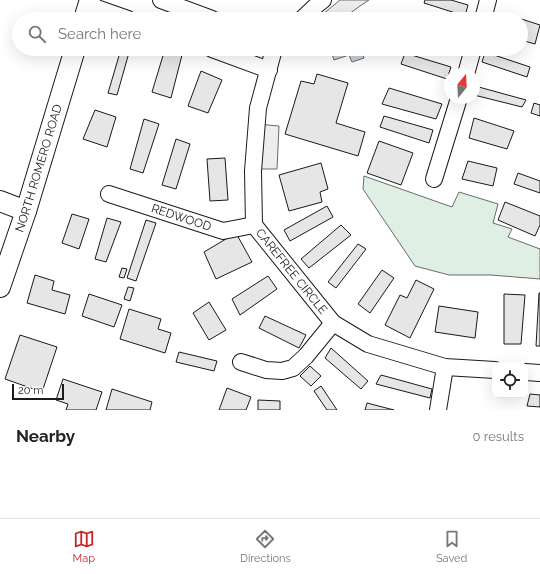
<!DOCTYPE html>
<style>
body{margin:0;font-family:Raleway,sans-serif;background:#f6f6f6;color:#222}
.controls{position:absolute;right:12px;bottom:12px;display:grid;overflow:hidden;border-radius:8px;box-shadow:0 4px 16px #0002}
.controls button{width:36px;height:36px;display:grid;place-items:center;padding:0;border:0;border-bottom:1px solid #e0e0e0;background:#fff;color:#222;font:20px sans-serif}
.compass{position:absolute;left:444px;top:68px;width:36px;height:36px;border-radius:50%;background:#fff;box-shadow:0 4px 16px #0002;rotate:18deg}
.scale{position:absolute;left:12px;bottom:10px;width:52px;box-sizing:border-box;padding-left:4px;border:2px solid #1a1a1a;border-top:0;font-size:11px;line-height:14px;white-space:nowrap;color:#1a1a1a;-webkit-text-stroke:3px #fff;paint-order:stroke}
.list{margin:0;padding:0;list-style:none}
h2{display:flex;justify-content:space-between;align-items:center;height:52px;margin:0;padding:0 16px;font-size:17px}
h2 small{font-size:13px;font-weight:400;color:#767676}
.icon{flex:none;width:22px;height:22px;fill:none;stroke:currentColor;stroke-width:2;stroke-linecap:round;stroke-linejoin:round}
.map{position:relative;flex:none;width:540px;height:410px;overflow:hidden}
.search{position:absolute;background:#fff;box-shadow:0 4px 16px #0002;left:12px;right:12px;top:12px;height:44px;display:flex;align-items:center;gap:10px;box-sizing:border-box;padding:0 14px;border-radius:22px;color:#767676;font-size:15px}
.sheet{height:108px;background:#fff}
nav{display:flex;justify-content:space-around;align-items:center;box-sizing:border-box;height:56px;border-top:1px solid #e0e0e0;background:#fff;font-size:11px;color:#767676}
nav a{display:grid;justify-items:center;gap:2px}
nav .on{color:#c62828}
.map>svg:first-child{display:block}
.green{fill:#e0efe3;stroke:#6a6a6a}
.parking{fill:#ededed;stroke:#6a6a6a}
.water{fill:#c6d2dc;stroke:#6a6a6a}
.building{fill:#e6e6e6;stroke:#1a1a1a}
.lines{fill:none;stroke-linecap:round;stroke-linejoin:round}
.minor-casing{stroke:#1a1a1a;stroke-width:18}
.tertiary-casing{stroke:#1a1a1a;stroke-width:22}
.minor{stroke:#fff;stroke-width:16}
.tertiary{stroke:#fff;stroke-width:20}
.labels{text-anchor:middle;stroke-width:3;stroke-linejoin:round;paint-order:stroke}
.street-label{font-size:12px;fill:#1a1a1a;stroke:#fff}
</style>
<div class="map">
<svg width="540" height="410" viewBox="0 0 540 410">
<rect width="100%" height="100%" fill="#fff"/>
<polygon class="green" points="364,176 452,207 459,192 498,204 493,223 512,229 508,237 540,249 540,279 491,275 449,275 415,266 363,189"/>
<g class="parking">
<polygon points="340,0 369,0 360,6 342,19 317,19"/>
<polygon points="257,124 279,126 277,169 253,169"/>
</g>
<polygon class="water" points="330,49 361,49 364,58 352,62 349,55 334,60"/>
<g class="building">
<polygon points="425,0 451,0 468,5 465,16 424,3"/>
<polygon points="506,14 540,25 535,44 521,40 521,19 504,19"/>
<polygon points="121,49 130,49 117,95 108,93"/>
<polygon points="165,49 182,55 171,98 152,92"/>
<polygon points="485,52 530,67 527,77 482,62"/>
<polygon points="405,53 451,67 447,79 401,64"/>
<polygon points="201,71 222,80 208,113 188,106"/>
<polygon points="317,74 348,83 336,123 365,132 358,156 285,134 301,81 314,84"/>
<polygon points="475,86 526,100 522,107 474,95 474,89"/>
<polygon points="389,88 442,104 436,119 382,104"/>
<polygon points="534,103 540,105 540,116 531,113"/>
<polygon points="95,110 116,117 107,147 83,139"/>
<polygon points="384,116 433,130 429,143 380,127"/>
<polygon points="474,118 514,131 507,149 469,138"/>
<polygon points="144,119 159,124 143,173 130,169"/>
<polygon points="176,139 190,144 176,189 162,185"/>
<polygon points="379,141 413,153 401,185 367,173"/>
<polygon points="225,158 228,200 210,201 207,159"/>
<polygon points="468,161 497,168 493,186 462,179"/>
<polygon points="321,163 328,189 320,192 322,202 289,211 279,175"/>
<polygon points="518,173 540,181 540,193 514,184"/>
<polygon points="505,202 540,216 540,225 535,236 498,220"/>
<polygon points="327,206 333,217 290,241 284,230"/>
<polygon points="72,214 89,219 79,249 62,243"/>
<polygon points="107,218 121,222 106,262 95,259"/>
<polygon points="146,220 156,223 136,281 127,278"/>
<polygon points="341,225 351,235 309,268 301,259"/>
<polygon points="236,233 252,262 216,279 204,252"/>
<polygon points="358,244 366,249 336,288 328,282"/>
<polygon points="122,268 127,269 124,278 119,277"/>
<polygon points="382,270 394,278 370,313 358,304"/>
<polygon points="35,275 54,281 52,290 70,295 65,314 27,303"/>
<polygon points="268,276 277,289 240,315 232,299"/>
<polygon points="416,280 434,289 410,338 385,325 400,295 407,298"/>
<polygon points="128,287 134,288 130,301 124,299"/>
<polygon points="539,293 540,293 540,346 536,346"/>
<polygon points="89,294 122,305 114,327 82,316"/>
<polygon points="504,294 525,295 521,344 504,344"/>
<polygon points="209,302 226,330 209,340 193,313"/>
<polygon points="439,306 478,312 475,338 435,332"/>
<polygon points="129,309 161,319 158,329 171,333 165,353 120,339"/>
<polygon points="265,316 306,335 299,348 259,328"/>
<polygon points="20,335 57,347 42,392 5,379"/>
<polygon points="331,348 368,381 361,389 325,358"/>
<polygon points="179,352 217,361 214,371 176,362"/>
<polygon points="310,366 321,376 311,386 300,376"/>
<polygon points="381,375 432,389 430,398 376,384"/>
<polygon points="63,379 102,392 96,410 66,410 68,404 56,400"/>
<polygon points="321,386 337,410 327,410 314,391"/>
<polygon points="227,388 251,397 246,410 219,410"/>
<polygon points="112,389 152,402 150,410 106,410"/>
<polygon points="530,394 540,395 540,407 527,406"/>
<polygon points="258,400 280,401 280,410 258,410"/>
<polygon points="367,403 394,410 365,410"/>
</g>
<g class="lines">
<defs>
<g id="minor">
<polyline points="161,0 212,19"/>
<polyline points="88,5 128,19"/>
<polyline points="302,19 319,3 323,0"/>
<polyline points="483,19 488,0"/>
<polyline points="212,49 269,70"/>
<path id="s1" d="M 274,49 L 258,108 L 253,171 L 254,225 L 333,323 L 368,344 L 445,367 L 495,370"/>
<polyline points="466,74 473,49"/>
<polyline points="434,179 459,98"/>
<path id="s2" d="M 109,194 L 223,231 L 254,225"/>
<polyline points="241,362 266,370 282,371 293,368 306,356 333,323"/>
<polyline points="525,372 540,373"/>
<polyline points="438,410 445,367"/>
</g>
<g id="tertiary">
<polyline points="84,19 90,0"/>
<polyline points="0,201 26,211"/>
<path id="s3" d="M 0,287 L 26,211 L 75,49"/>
</g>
</defs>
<use href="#minor" class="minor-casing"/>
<use href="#tertiary" class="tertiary-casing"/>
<use href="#minor" class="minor"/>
<use href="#tertiary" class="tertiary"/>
</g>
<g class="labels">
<g class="street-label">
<text dy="4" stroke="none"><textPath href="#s3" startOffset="125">NORTH ROMERO ROAD</textPath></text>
<text dy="4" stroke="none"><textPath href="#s2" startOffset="76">REDWOOD</textPath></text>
<text dy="4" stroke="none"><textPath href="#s1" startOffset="238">CAREFREE CIRCLE</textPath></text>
</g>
</g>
</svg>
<div class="controls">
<button><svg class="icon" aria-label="locate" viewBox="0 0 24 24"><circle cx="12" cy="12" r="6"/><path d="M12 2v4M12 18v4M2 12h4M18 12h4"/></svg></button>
</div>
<svg class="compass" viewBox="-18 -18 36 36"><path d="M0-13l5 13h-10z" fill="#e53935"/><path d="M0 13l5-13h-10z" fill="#767676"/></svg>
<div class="scale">20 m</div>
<div class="search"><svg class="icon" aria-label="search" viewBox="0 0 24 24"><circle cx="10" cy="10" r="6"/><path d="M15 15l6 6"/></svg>Search here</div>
</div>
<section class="sheet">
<h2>Nearby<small>0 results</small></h2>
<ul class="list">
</ul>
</section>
<nav>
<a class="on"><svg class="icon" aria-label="map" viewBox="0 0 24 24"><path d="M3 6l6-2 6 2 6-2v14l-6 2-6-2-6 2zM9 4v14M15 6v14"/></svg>Map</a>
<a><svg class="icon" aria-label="directions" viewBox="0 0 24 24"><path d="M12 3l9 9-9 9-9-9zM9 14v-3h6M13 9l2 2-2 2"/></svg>Directions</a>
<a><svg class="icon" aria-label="saved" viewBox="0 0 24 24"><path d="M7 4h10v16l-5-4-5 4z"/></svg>Saved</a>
</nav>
